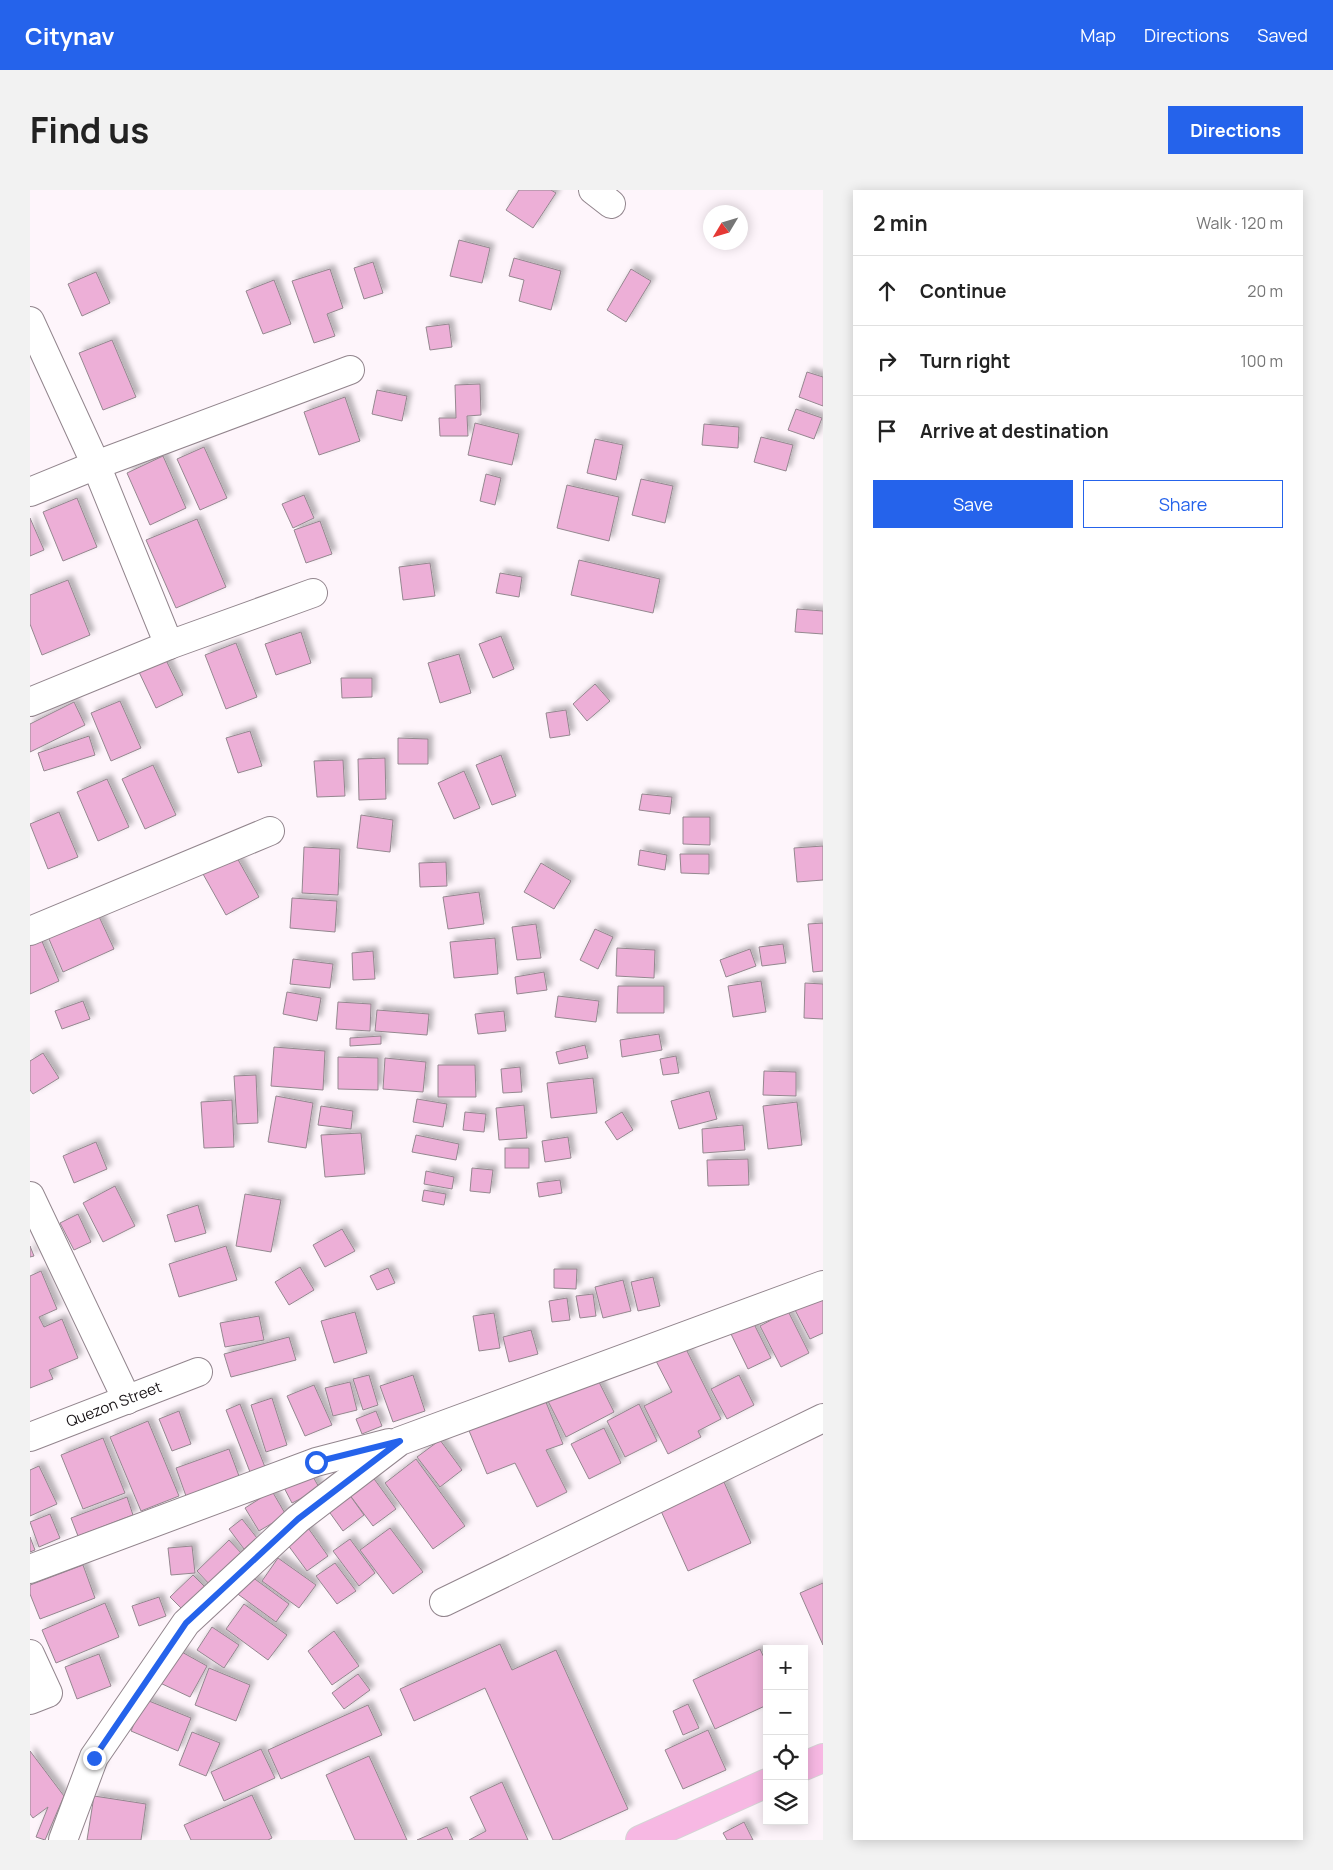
<!DOCTYPE html>
<meta charset="utf-8">
<style>
body{margin:0;font-family:Manrope,sans-serif;background:#f2f2f2;color:#222}
.controls{position:absolute;right:15px;bottom:15px;display:grid;overflow:hidden;border-radius:0px;box-shadow:0 2px 12px #0003}
.controls button{width:45px;height:45px;display:grid;place-items:center;padding:0;border:0;border-bottom:1px solid #e0e0e0;background:#fff;color:#222;font:25px sans-serif}
.compass{position:absolute;left:673px;top:15px;width:45px;height:45px;border-radius:50%;background:#fff;box-shadow:0 2px 12px #0003;rotate:232deg}
.stop{position:absolute;width:15px;height:15px;margin:-11px;border:4px solid #2563eb;border-radius:50%;background:#fff}
.stop.end{background:#2563eb;border-color:#fff;box-shadow:0 1px 5px #0008}
.list{margin:0;padding:0;list-style:none}
h2{display:flex;justify-content:space-between;align-items:center;height:65px;margin:0;padding:0 20px;font-size:21px}
h2 small{font-size:16px;font-weight:400;color:#767676}
.list li{display:grid;grid-template-columns:32px 1fr auto;gap:15px;align-items:center;box-sizing:border-box;height:70px;padding:0 20px;border-top:1px solid #e0e0e0}
.list b{display:block;font-size:19px;white-space:nowrap}
.list em{font-size:16px;font-style:normal;color:#767676}
.actions{display:flex;gap:10px;padding:15px 20px}
.actions a{flex:1;padding:11px 0;border:1px solid #2563eb;border-radius:0px;text-align:center;font-size:18px;color:#2563eb}
.actions .main{background:#2563eb;color:#fff}
.icon{flex:none;width:28px;height:28px;fill:none;stroke:currentColor;stroke-width:2;stroke-linecap:round;stroke-linejoin:round}
.map{position:relative;flex:none;width:793px;height:1650px;overflow:hidden;border-radius:0px}
header{display:flex;align-items:center;gap:30px;box-sizing:border-box;height:70px;padding:0 25px;background:#2563eb;color:#fff}
header strong{font-size:24px}
nav{display:flex;gap:28px;margin-inline-start:auto;font-size:18px}
.intro{display:flex;align-items:center;justify-content:space-between;box-sizing:border-box;height:120px;padding:0 30px}
h1{margin:0;font-size:35px}
.button{padding:12px 22px;border-radius:0px;background:#2563eb;color:#fff;font-size:18px;font-weight:700}
main{display:flex;gap:30px;padding:0 30px}
aside{flex:1;background:#fff;border-radius:0px;box-shadow:0 2px 12px #0003}
.map>svg:first-child{display:block}
.building{fill:#edafd7;stroke:#94878f;filter:url(#shadow)}
.lines{fill:none;stroke-linecap:round;stroke-linejoin:round}
.minor-casing{stroke:#92858d;stroke-width:30}
.major-casing{stroke:#d5d4d5;stroke-width:30}
.minor{stroke:#fff;stroke-width:28}
.major{stroke:#f7b8e3;stroke-width:28}
.route{stroke:#2563eb;stroke-width:6}
.labels{text-anchor:middle;stroke-width:4;stroke-linejoin:round;paint-order:stroke}
.street-label{font-size:15px;fill:#151013;stroke:#fff}
</style>
<header>
<strong>Citynav</strong>
<nav><a>Map</a><a>Directions</a><a>Saved</a></nav>
</header>
<div class="intro"><h1>Find us</h1><a class="button">Directions</a></div>
<main>
<div class="map">
<svg width="793" height="1650" viewBox="0 0 793 1650">
<defs>
<filter id="shadow"><feDropShadow dx="4.5" dy="-4.5" stdDeviation="2.5" flood-color="#0004"/></filter>
</defs>
<rect width="100%" height="100%" fill="#fef5fb"/>
<g class="building">
<polygon points="489,0 521,0 526,3 503,38 476,20"/>
<polygon points="429,50 460,58 452,93 420,86"/>
<polygon points="484,68 531,81 521,120 489,111 494,90 479,86"/>
<polygon points="343,72 353,103 334,109 324,78"/>
<polygon points="300,79 313,118 297,124 305,146 284,153 262,91"/>
<polygon points="601,79 621,91 596,132 577,120"/>
<polygon points="66,82 80,113 52,126 38,94"/>
<polygon points="244,90 261,134 233,144 216,101"/>
<polygon points="419,134 422,157 400,160 396,137"/>
<polygon points="82,150 106,207 73,220 49,163"/>
<polygon points="777,182 793,187 793,216 769,207"/>
<polygon points="450,194 451,225 437,226 438,246 410,246 409,228 426,228 425,195"/>
<polygon points="347,200 377,206 372,231 342,224"/>
<polygon points="315,207 330,251 289,265 274,222"/>
<polygon points="766,219 792,228 784,249 758,240"/>
<polygon points="445,233 489,244 482,275 438,265"/>
<polygon points="674,234 709,237 708,258 672,255"/>
<polygon points="731,247 763,255 756,281 724,272"/>
<polygon points="565,249 593,255 586,290 557,283"/>
<polygon points="174,257 197,308 170,320 147,269"/>
<polygon points="133,266 156,318 120,335 97,283"/>
<polygon points="456,284 471,288 465,315 450,311"/>
<polygon points="611,289 643,296 635,333 602,325"/>
<polygon points="537,295 589,307 579,351 527,338"/>
<polygon points="274,305 284,328 263,338 252,314"/>
<polygon points="47,308 67,357 33,371 13,322"/>
<polygon points="0,328 14,360 0,366"/>
<polygon points="167,329 196,397 146,418 116,350"/>
<polygon points="290,331 302,364 276,373 264,340"/>
<polygon points="549,370 630,389 623,423 541,405"/>
<polygon points="400,373 405,406 373,410 369,377"/>
<polygon points="470,383 492,387 489,407 466,403"/>
<polygon points="38,390 60,445 12,465 0,434 0,405"/>
<polygon points="767,419 793,421 793,444 765,442"/>
<polygon points="271,442 281,473 246,485 235,454"/>
<polygon points="471,446 484,479 463,488 449,454"/>
<polygon points="206,453 227,507 196,519 175,465"/>
<polygon points="429,464 441,503 410,513 398,473"/>
<polygon points="136,470 153,505 126,518 109,482"/>
<polygon points="311,488 342,488 342,507 312,508"/>
<polygon points="565,494 580,511 557,531 543,514"/>
<polygon points="90,511 111,558 81,571 61,523"/>
<polygon points="44,512 55,535 0,562 0,534"/>
<polygon points="536,520 540,545 520,548 516,523"/>
<polygon points="220,541 232,576 208,583 196,548"/>
<polygon points="59,546 65,565 14,581 8,563"/>
<polygon points="368,548 398,549 398,574 368,574"/>
<polygon points="471,565 486,606 462,615 446,575"/>
<polygon points="355,568 356,609 329,610 328,569"/>
<polygon points="313,570 315,606 287,607 284,571"/>
<polygon points="123,575 146,625 115,639 92,589"/>
<polygon points="434,581 450,618 424,629 408,593"/>
<polygon points="77,589 99,637 68,651 47,602"/>
<polygon points="612,604 642,607 640,624 609,620"/>
<polygon points="29,622 48,667 18,679 0,634"/>
<polygon points="331,625 363,630 360,662 327,658"/>
<polygon points="653,627 680,627 680,655 653,654"/>
<polygon points="793,656 793,690 767,692 764,658"/>
<polygon points="274,657 310,659 308,705 272,703"/>
<polygon points="610,660 637,665 635,680 608,675"/>
<polygon points="650,664 679,664 679,684 651,683"/>
<polygon points="206,666 229,707 196,725 173,684"/>
<polygon points="416,672 417,696 390,697 389,673"/>
<polygon points="511,673 541,691 524,719 494,702"/>
<polygon points="449,702 454,734 418,739 413,707"/>
<polygon points="262,708 307,711 305,742 260,738"/>
<polygon points="66,720 84,759 33,782 16,742"/>
<polygon points="793,733 793,781 783,782 778,734"/>
<polygon points="506,734 511,768 487,770 482,737"/>
<polygon points="565,739 583,747 568,779 550,770"/>
<polygon points="465,748 468,784 424,788 420,752"/>
<polygon points="11,749 29,791 0,804 0,754"/>
<polygon points="753,754 756,773 732,776 729,757"/>
<polygon points="587,758 625,760 624,788 586,786"/>
<polygon points="720,759 726,776 696,787 690,770"/>
<polygon points="343,761 345,789 323,790 322,763"/>
<polygon points="263,769 303,774 300,798 260,794"/>
<polygon points="514,782 517,800 487,804 485,787"/>
<polygon points="731,791 736,822 703,827 698,796"/>
<polygon points="775,793 793,794 793,829 774,828"/>
<polygon points="588,796 634,796 634,823 587,823"/>
<polygon points="257,802 291,808 287,831 253,824"/>
<polygon points="528,806 569,811 566,832 525,827"/>
<polygon points="53,811 60,829 32,839 25,821"/>
<polygon points="308,812 341,814 340,841 306,839"/>
<polygon points="347,820 399,824 397,845 345,841"/>
<polygon points="474,821 476,841 448,844 445,824"/>
<polygon points="629,844 632,860 592,867 590,850"/>
<polygon points="351,846 351,854 320,856 320,848"/>
<polygon points="555,855 558,868 529,874 526,862"/>
<polygon points="244,857 295,861 293,900 241,896"/>
<polygon points="13,863 29,888 3,904 0,900 0,871"/>
<polygon points="646,866 649,883 633,885 630,869"/>
<polygon points="308,867 348,868 348,900 308,899"/>
<polygon points="355,868 396,872 393,902 353,899"/>
<polygon points="408,875 445,875 446,907 408,907"/>
<polygon points="490,877 492,902 473,903 471,879"/>
<polygon points="734,881 766,882 766,906 733,905"/>
<polygon points="226,885 228,933 207,934 204,886"/>
<polygon points="563,888 567,923 521,928 517,893"/>
<polygon points="679,901 687,929 649,939 641,911"/>
<polygon points="246,906 283,913 276,958 238,952"/>
<polygon points="387,909 417,914 413,937 383,932"/>
<polygon points="202,910 204,957 174,958 171,912"/>
<polygon points="767,912 772,955 738,959 733,916"/>
<polygon points="494,915 497,948 469,950 466,918"/>
<polygon points="291,916 323,921 321,939 288,935"/>
<polygon points="435,922 456,924 454,942 433,940"/>
<polygon points="592,922 603,940 587,950 575,932"/>
<polygon points="713,935 715,960 673,963 672,939"/>
<polygon points="331,943 335,984 295,987 291,945"/>
<polygon points="386,945 429,954 426,970 382,962"/>
<polygon points="538,947 541,968 515,972 512,951"/>
<polygon points="66,952 77,979 44,993 33,966"/>
<rect x="475" y="958" width="24" height="20"/>
<polygon points="718,969 719,995 678,996 677,970"/>
<polygon points="442,978 463,980 460,1003 440,1001"/>
<polygon points="396,981 424,987 422,999 394,994"/>
<polygon points="530,990 532,1003 509,1007 507,993"/>
<polygon points="85,996 105,1036 73,1052 53,1013"/>
<polygon points="394,1000 416,1004 414,1015 392,1011"/>
<polygon points="215,1004 251,1010 241,1062 206,1056"/>
<polygon points="168,1015 176,1043 145,1052 137,1025"/>
<polygon points="48,1024 61,1052 44,1060 30,1033"/>
<polygon points="312,1039 325,1061 295,1077 283,1055"/>
<polygon points="0,1056 4,1066 0,1067"/>
<polygon points="196,1056 207,1090 149,1107 139,1074"/>
<polygon points="270,1077 284,1100 259,1115 245,1092"/>
<polygon points="358,1078 365,1093 347,1100 340,1086"/>
<polygon points="524,1079 547,1079 546,1099 524,1098"/>
<polygon points="11,1081 27,1119 9,1127 14,1137 32,1129 48,1168 19,1180 23,1189 0,1198 0,1086"/>
<polygon points="623,1087 630,1116 608,1121 601,1092"/>
<polygon points="593,1090 601,1121 573,1128 565,1097"/>
<polygon points="563,1104 566,1126 550,1128 546,1106"/>
<polygon points="793,1107 793,1143 780,1149 765,1120"/>
<polygon points="537,1108 540,1130 522,1132 519,1111"/>
<polygon points="758,1121 779,1163 751,1177 730,1136"/>
<polygon points="325,1122 337,1163 304,1173 291,1131"/>
<polygon points="464,1123 470,1158 449,1161 443,1126"/>
<polygon points="229,1126 234,1150 195,1157 190,1133"/>
<polygon points="723,1132 741,1168 718,1179 701,1144"/>
<polygon points="501,1140 508,1164 479,1172 473,1147"/>
<polygon points="259,1147 266,1170 201,1187 194,1164"/>
<polygon points="654,1155 691,1229 668,1241 671,1247 638,1264 614,1216 642,1202 625,1169"/>
<polygon points="564,1182 584,1222 536,1247 516,1207"/>
<polygon points="339,1185 348,1215 333,1220 323,1189"/>
<polygon points="383,1185 395,1221 363,1232 350,1196"/>
<polygon points="709,1185 724,1215 697,1229 681,1199"/>
<polygon points="320,1192 327,1220 303,1226 295,1198"/>
<polygon points="284,1195 302,1235 275,1246 257,1206"/>
<polygon points="511,1200 533,1254 516,1260 537,1302 507,1317 485,1273 457,1284 435,1231"/>
<polygon points="242,1208 257,1255 236,1262 221,1215"/>
<polygon points="210,1214 235,1277 220,1282 196,1220"/>
<polygon points="609,1214 627,1251 595,1267 577,1231"/>
<polygon points="149,1221 161,1254 142,1261 129,1229"/>
<polygon points="346,1221 352,1236 332,1244 326,1229"/>
<polygon points="118,1231 149,1306 111,1321 80,1247"/>
<polygon points="574,1238 591,1273 559,1289 541,1254"/>
<polygon points="73,1248 95,1303 53,1319 31,1265"/>
<polygon points="410,1250 432,1280 410,1297 387,1267"/>
<polygon points="199,1259 209,1286 156,1306 146,1278"/>
<polygon points="386,1269 435,1336 403,1359 355,1293"/>
<polygon points="9,1276 27,1314 0,1326 0,1280"/>
<polygon points="278,1278 290,1299 262,1313 251,1292"/>
<polygon points="342,1286 366,1319 343,1336 319,1304"/>
<polygon points="694,1292 721,1353 658,1381 631,1321"/>
<polygon points="316,1300 334,1325 313,1341 295,1316"/>
<polygon points="242,1301 256,1325 229,1341 215,1318"/>
<polygon points="97,1307 103,1325 48,1346 41,1328"/>
<polygon points="20,1324 30,1348 9,1357 0,1332"/>
<polygon points="212,1329 227,1348 214,1359 199,1339"/>
<polygon points="276,1335 298,1366 277,1381 255,1351"/>
<polygon points="360,1338 393,1382 363,1404 330,1360"/>
<polygon points="0,1347 5,1360 0,1362"/>
<polygon points="320,1349 345,1383 329,1396 303,1361"/>
<polygon points="199,1350 213,1365 181,1396 167,1381"/>
<polygon points="162,1356 165,1383 141,1385 138,1358"/>
<polygon points="248,1368 286,1395 269,1418 232,1391"/>
<polygon points="305,1373 326,1401 307,1414 286,1386"/>
<polygon points="53,1375 65,1408 10,1429 0,1404 0,1395"/>
<polygon points="218,1384 259,1414 246,1432 205,1402"/>
<polygon points="163,1385 176,1398 153,1420 140,1407"/>
<polygon points="793,1393 793,1455 770,1403"/>
<polygon points="129,1407 136,1426 109,1436 102,1416"/>
<polygon points="75,1413 89,1447 26,1473 12,1440"/>
<polygon points="214,1414 257,1445 238,1470 196,1439"/>
<polygon points="182,1437 209,1455 194,1478 167,1460"/>
<polygon points="304,1441 329,1476 302,1495 278,1461"/>
<polygon points="470,1454 482,1480 526,1460 598,1619 529,1650 523,1650 455,1498 384,1531 370,1499"/>
<polygon points="730,1459 737,1474 737,1515 685,1539 663,1490"/>
<polygon points="150,1461 177,1476 160,1507 128,1492"/>
<polygon points="69,1464 81,1496 47,1509 35,1477"/>
<polygon points="179,1478 220,1495 206,1531 165,1515"/>
<polygon points="328,1484 340,1500 314,1519 302,1503"/>
<polygon points="114,1509 161,1528 148,1561 101,1541"/>
<polygon points="658,1514 669,1538 653,1545 643,1521"/>
<polygon points="338,1515 352,1545 251,1589 238,1560"/>
<polygon points="678,1540 696,1580 653,1599 635,1560"/>
<polygon points="162,1542 190,1553 176,1586 149,1575"/>
<polygon points="231,1559 245,1588 194,1611 181,1582"/>
<polygon points="0,1561 34,1606 15,1650 6,1647 18,1617 3,1628 0,1624"/>
<polygon points="339,1566 377,1650 325,1650 296,1585"/>
<polygon points="472,1592 498,1650 439,1650 456,1641 440,1607"/>
<polygon points="222,1605 242,1648 238,1650 161,1650 154,1635"/>
<polygon points="64,1606 116,1614 111,1650 57,1650"/>
<polygon points="714,1632 723,1650 697,1650 693,1643"/>
<polygon points="417,1637 423,1650 387,1650"/>
</g>
<g class="lines">
<defs>
<g id="minor">
<polyline points="563,0 581,14"/>
<polyline points="0,131 66,275 139,455"/>
<polyline points="0,302 66,275 320,180"/>
<polyline points="0,512 139,455 283,403"/>
<polyline points="0,741 240,641"/>
<polyline points="0,1006 97,1210"/>
<path id="s1" d="M 0,1247 L 168,1182"/>
<polyline points="0,1379 286,1272 359,1253"/>
<polyline points="414,1412 793,1228"/>
<polyline points="0,1464 18,1503 0,1510"/>
<polyline points="33,1650 64,1567 156,1433 268,1329 370,1251 793,1095"/>
</g>
<g id="major">
<polyline points="774,1576 793,1568"/>
<polyline points="610,1650 737,1593"/>
</g>
</defs>
<use href="#minor" class="minor-casing"/>
<use href="#major" class="major-casing"/>
<use href="#minor" class="minor"/>
<use href="#major" class="major"/>
</g>
<g class="lines">
<polyline class="route" points="64,1568 156,1433 268,1329 370,1251 286,1272"/>
</g>
<g class="labels">
<g class="street-label">
<text dy="5" stroke="none"><textPath href="#s1" startOffset="90">Quezon Street</textPath></text>
</g>
</g>
</svg>
<div class="controls">
<button>+</button>
<button>−</button>
<button><svg class="icon" aria-label="locate" viewBox="0 0 24 24"><circle cx="12" cy="12" r="6"/><path d="M12 2v4M12 18v4M2 12h4M18 12h4"/></svg></button>
<button><svg class="icon" aria-label="layers" viewBox="0 0 24 24"><path d="M12 4l9 5-9 5-9-5zM3 14l9 5 9-5"/></svg></button>
</div>
<svg class="compass" viewBox="-18 -18 36 36"><path d="M0-13l5 13h-10z" fill="#e53935"/><path d="M0 13l5-13h-10z" fill="#767676"/></svg>
<div class="stop" style="left:286px;top:1272px"></div>
<div class="stop end" style="left:64px;top:1568px"></div>
</div>
<aside>
<h2>2 min<small>Walk · 120 m</small></h2>
<ul class="list">
<li><svg class="icon" aria-label="ahead" viewBox="0 0 24 24"><path d="M12 20V5M6 11l6-6 6 6"/></svg><div><b>Continue</b></div><em>20 m</em></li>
<li><svg class="icon" aria-label="right" viewBox="0 0 24 24"><path d="M7 20v-9h11M14 6l5 5-5 5"/></svg><div><b>Turn right</b></div><em>100 m</em></li>
<li><svg class="icon" aria-label="arrive" viewBox="0 0 24 24"><path d="M6 21V4h12l-3 4 3 4H6"/></svg><div><b>Arrive at destination</b></div></li>
</ul>
<div class="actions"><a class="main">Save</a><a>Share</a></div>
</aside>
</main>
